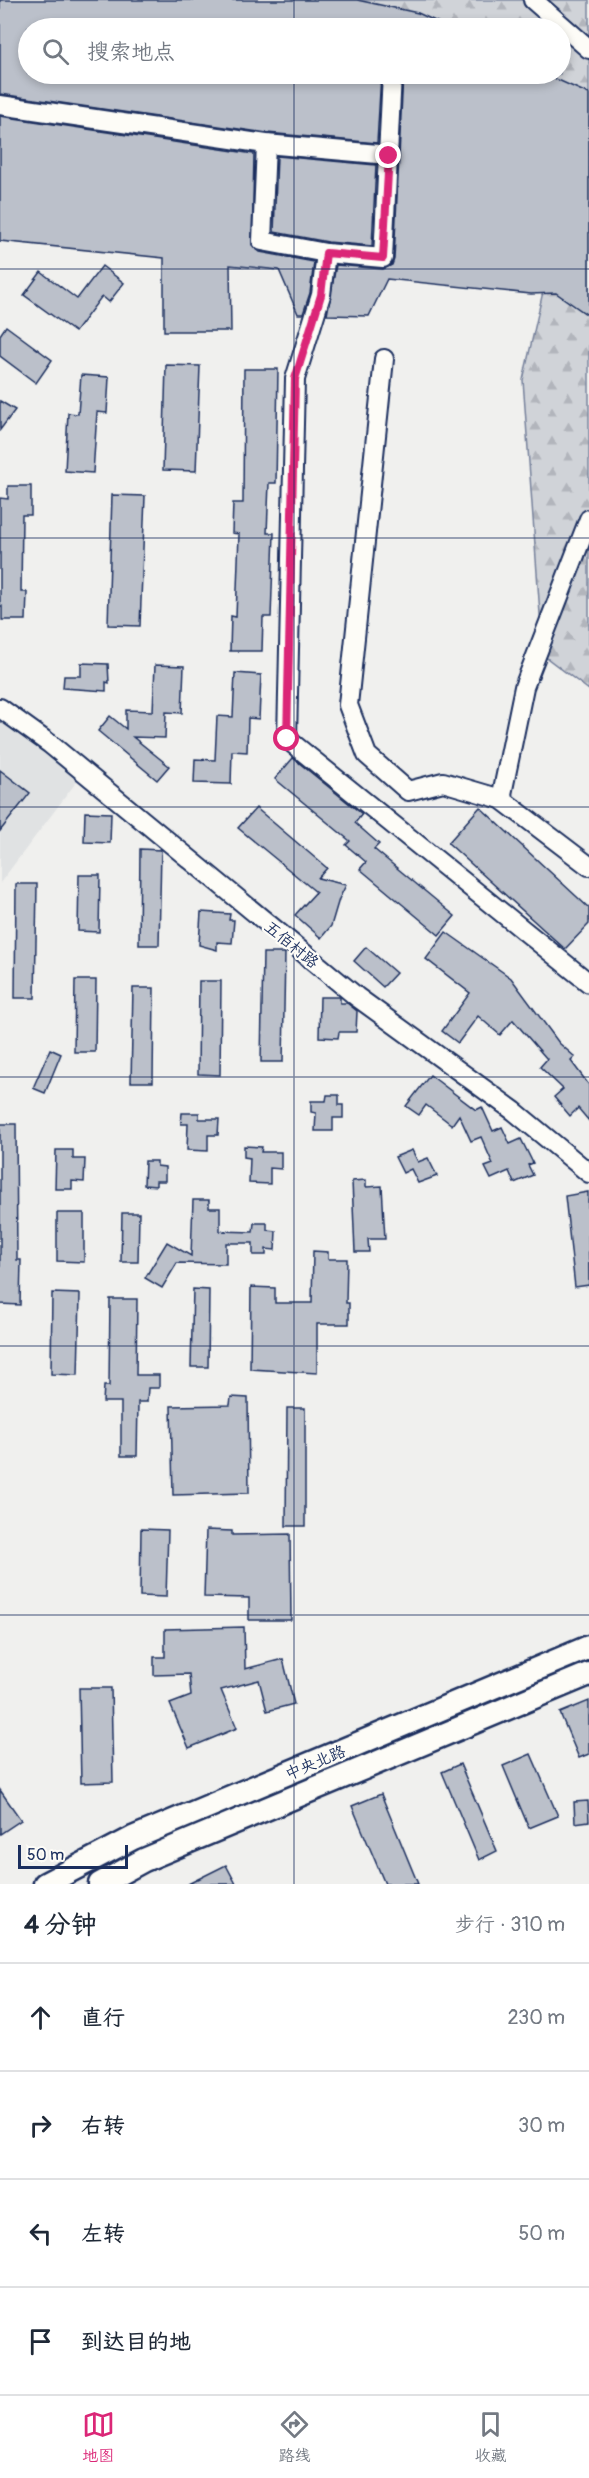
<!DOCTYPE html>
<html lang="zh">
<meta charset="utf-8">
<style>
body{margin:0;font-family:Pangolin,"LXGW WenKai TC",sans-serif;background:#f6f6f7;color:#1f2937}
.scale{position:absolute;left:18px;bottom:15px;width:110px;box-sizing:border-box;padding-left:6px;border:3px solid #1b2f5e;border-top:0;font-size:16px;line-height:21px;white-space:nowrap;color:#1b2f5e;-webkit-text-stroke:4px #fdfcf7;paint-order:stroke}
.stop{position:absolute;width:18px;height:18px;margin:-14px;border:4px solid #db2777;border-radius:50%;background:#fff}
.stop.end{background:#db2777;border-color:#fff;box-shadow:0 2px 6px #0008}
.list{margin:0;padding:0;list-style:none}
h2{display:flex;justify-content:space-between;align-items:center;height:78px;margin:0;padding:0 24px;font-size:26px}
h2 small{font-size:20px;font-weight:400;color:#747a83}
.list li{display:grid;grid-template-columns:39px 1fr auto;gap:18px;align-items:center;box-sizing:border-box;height:108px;padding:0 24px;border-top:2px solid #e0e1e3}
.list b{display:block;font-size:22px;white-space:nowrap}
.list em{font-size:20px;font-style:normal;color:#747a83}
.icon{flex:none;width:33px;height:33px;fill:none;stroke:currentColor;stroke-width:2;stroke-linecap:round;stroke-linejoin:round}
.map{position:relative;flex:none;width:589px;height:1884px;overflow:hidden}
.search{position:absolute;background:#fff;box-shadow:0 3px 9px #0003;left:18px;right:18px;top:18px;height:66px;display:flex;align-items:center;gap:15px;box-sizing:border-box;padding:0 21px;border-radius:33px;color:#747a83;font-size:22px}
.sheet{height:510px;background:#fff}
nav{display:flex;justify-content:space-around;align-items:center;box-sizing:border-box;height:84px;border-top:2px solid #e0e1e3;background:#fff;font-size:16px;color:#747a83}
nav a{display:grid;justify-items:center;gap:3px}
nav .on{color:#db2777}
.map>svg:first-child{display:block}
.built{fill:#e0e2e3}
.forest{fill:url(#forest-firs);stroke:#76819b;stroke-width:1.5}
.building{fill:#bbc0ca;stroke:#1b2f5e;stroke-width:1.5}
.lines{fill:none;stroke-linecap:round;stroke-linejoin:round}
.minor-casing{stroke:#1b2f5e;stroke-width:22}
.major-casing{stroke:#1b2f5e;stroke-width:27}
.minor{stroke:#fdfcf7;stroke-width:18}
.major{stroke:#fdfcf7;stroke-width:22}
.route{stroke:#db2777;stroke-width:8}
.grid{fill:none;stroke:#1b2f5e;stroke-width:1.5;stroke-opacity:0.55}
.labels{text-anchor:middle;stroke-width:4.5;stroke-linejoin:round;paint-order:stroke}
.street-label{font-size:16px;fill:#1b2f5e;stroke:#fdfcf7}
</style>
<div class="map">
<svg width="589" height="1884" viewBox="0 0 589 1884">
<defs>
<pattern id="forest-firs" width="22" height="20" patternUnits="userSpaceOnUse" patternTransform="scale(1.5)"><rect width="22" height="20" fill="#d0d3d8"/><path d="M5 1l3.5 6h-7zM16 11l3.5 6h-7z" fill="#b2b5bc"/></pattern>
</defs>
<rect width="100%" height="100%" fill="#f0f0ee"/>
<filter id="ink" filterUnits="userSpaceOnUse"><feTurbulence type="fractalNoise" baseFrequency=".0167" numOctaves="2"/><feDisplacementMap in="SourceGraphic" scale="12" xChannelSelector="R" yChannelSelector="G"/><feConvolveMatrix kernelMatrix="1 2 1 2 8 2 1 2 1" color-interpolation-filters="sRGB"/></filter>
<g filter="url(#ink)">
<polygon class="built" points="0,711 81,776 0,883"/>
<polygon class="forest" points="300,0 589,0 589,690 543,655 523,380 583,115 481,74 560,74 560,28 370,28"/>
<g class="building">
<polygon points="0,0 357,0 418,13 450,28 28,28 28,74 381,74 377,143 267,133 0,94"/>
<polygon points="403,74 545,74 589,94 589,316 556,293 531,294 387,279 369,316 327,315 336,265 383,269 392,265 394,259"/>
<polygon points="0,116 254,154 252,245 260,252 314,262 310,293 303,314 298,314 279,270 230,265 231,331 164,331 164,258 0,241"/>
<polygon points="277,156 376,165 372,246 328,242 274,232"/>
<polygon points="102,266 124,283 109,302 102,296 75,332 24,295 41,272 77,299"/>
<polygon points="6,326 52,360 36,383 0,356 0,335"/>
<polygon points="166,365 200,366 196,471 163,470"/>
<polygon points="244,369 278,369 276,483 269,483 267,533 274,533 271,617 263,617 262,651 230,651 231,616 236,617 239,534 232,533 233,503 243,503"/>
<polygon points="81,375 109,377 107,413 97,412 93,473 65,471 68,413 78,414"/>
<polygon points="0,401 15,410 0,430"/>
<polygon points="8,486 31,486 31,515 22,515 21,592 27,592 26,620 2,620 2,606 0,606 0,498 8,499"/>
<polygon points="112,495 145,496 140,626 108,625"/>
<polygon points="81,663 108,664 109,683 106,682 106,691 63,688 64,676 81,676"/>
<polygon points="155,665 184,666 182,713 166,712 165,738 133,737 169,766 157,780 98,731 110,716 126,729 126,710 153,711"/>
<polygon points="235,673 261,675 259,719 248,718 247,752 232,751 231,784 194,783 195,759 215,760 217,716 233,717"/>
<polygon points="293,758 362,814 355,823 379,844 374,849 455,916 439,935 360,869 366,862 346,845 350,841 275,779"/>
<polygon points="0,770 30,793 0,831"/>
<polygon points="480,807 589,908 589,924 565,949 448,843"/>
<polygon points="256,808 327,868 318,878 346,885 339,899 331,926 321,938 295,915 316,892 238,828"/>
<polygon points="85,812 111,813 110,843 84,842"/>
<polygon points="140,849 161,850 159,945 139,945"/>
<polygon points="79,875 100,875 99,932 78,931"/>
<polygon points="16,884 37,884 35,998 15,998"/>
<polygon points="201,912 230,914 229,920 234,920 232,943 217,942 217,950 199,945"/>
<polygon points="446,932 511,978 559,1043 575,1057 571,1061 589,1085 589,1121 578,1108 570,1116 554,1097 563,1089 540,1067 547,1059 513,1020 500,1035 478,1016 458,1043 442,1031 470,993 426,959"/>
<polygon points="366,947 396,973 383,987 354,961"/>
<polygon points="263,953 285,953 283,1062 261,1062"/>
<polygon points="75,980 96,980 95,1052 74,1052"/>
<polygon points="199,981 221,981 220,1075 198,1074"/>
<polygon points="133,988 154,988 153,1082 131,1082"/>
<polygon points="320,997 340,997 340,1003 347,1003 357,1011 356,1032 339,1032 338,1038 319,1037"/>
<polygon points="50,1049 61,1054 45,1093 33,1088"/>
<polygon points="430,1075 476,1110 482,1107 493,1131 502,1127 510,1144 521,1139 533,1163 528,1165 533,1175 514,1183 509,1171 491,1179 485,1167 493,1164 481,1137 471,1141 459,1115 452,1125 426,1105 419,1115 406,1106"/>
<polygon points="327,1095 339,1095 339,1105 343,1105 343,1118 333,1118 333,1131 315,1131 316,1113 311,1112 311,1101 326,1101"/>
<polygon points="182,1113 199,1113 199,1119 219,1119 218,1135 208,1135 208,1151 187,1150 188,1124 181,1124"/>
<polygon points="0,1124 16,1124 17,1260 21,1260 20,1305 0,1304"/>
<polygon points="244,1146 262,1147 261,1152 281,1152 281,1169 270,1168 270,1184 249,1183 250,1158 244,1157"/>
<polygon points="56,1150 73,1150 73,1159 85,1159 84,1182 72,1181 72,1189 55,1189"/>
<polygon points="412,1150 418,1162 428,1158 437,1176 418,1183 411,1169 403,1173 395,1157"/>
<polygon points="145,1161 157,1161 157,1166 165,1167 165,1181 156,1181 156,1186 144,1185"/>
<polygon points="366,1180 366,1187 382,1186 385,1239 368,1239 369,1252 355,1252 352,1181"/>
<polygon points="588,1192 589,1285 575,1287 565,1196"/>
<polygon points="193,1200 209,1200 209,1208 220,1208 220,1231 253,1232 254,1223 267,1223 267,1230 276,1231 275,1250 266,1249 266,1255 253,1255 253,1243 226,1243 226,1264 177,1263 162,1288 145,1278 167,1242 191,1256"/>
<polygon points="57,1213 84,1213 84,1262 57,1261"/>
<polygon points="122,1213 139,1213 138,1262 121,1262"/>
<polygon points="313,1251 328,1252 328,1259 347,1259 346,1303 349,1303 349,1324 317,1324 317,1373 250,1369 251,1287 275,1288 275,1303 312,1303"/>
<polygon points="193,1289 209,1290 208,1367 191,1367"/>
<polygon points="52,1293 80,1294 78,1375 51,1374"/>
<polygon points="110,1299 137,1299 136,1375 159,1375 159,1388 148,1388 147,1402 138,1402 137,1456 121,1456 121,1402 103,1402 104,1386 109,1386"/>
<polygon points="231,1397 248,1398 249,1493 173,1495 171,1406 230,1405"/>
<polygon points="287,1408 305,1408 305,1526 286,1526"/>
<polygon points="141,1529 168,1530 166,1597 140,1596"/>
<polygon points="206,1530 232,1531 232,1535 290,1534 291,1620 249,1620 249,1598 204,1597"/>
<polygon points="244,1627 245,1669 283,1659 294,1704 267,1711 259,1680 221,1690 237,1728 189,1748 170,1704 191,1696 189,1674 154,1675 154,1657 165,1657 165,1629"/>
<polygon points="79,1688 111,1688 113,1782 81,1783"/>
<polygon points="589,1701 589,1754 579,1758 560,1713"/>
<polygon points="531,1754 558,1816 529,1828 503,1766"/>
<polygon points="460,1764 497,1851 479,1860 442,1772"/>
<polygon points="0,1790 21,1820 0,1834"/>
<polygon points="381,1794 418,1884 385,1884 352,1806"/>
<polygon points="588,1801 589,1821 575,1823 574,1802"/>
<polygon points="226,1865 236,1884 188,1884"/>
</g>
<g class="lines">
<defs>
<g id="minor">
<polyline points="533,0 589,49"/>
<polyline points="0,105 266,144 389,155"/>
<polyline points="266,144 262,241 326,253 321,295 295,379 287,739 589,983"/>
<polyline points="326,253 383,258 392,74"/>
<polyline points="384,359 348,705 367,755 408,791 443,782 501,799 589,866"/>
<polyline points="0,708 50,744 357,997 514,1111 589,1173"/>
<polyline points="501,799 524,687 589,519"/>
</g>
<g id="major">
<polyline points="45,1884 133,1838 589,1647"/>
<polyline points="100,1884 144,1860 589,1674"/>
</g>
</defs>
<use href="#minor" class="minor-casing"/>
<use href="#major" class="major-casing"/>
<use href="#minor" class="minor"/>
<use href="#major" class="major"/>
</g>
</g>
<g class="lines" filter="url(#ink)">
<polyline class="route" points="287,739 295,379 321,295 326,253 383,258 389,156"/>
</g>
<path class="grid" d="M 294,0 L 294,28M 294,74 L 294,1884M 0,269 L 589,269M 0,538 L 589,538M 0,807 L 589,807M 0,1077 L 589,1077M 0,1346 L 589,1346M 0,1615 L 589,1615"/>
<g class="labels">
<g class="street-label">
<text transform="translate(292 944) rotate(39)" y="6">五佰村路</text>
<text transform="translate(315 1762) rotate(-23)" y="6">中央北路</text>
</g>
</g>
</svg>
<div class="scale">50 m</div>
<div class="stop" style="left:287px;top:739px"></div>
<div class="stop end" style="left:389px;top:156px"></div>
<div class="search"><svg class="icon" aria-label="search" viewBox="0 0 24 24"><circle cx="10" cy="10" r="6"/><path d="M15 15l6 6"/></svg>搜索地点</div>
</div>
<section class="sheet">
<h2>4 分钟<small>步行 · 310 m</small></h2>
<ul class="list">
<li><svg class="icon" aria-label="ahead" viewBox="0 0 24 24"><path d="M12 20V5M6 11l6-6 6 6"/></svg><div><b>直行</b></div><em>230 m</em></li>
<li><svg class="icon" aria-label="right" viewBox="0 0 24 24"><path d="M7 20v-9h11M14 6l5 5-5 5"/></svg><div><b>右转</b></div><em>30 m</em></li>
<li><svg class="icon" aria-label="left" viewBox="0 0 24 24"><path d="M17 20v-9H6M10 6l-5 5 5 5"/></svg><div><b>左转</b></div><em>50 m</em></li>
<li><svg class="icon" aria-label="arrive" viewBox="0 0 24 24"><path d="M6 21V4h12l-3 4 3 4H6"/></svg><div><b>到达目的地</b></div></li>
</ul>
</section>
<nav>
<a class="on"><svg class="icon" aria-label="map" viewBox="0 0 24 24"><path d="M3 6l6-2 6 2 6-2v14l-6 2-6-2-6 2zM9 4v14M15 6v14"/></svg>地图</a>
<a><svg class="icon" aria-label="directions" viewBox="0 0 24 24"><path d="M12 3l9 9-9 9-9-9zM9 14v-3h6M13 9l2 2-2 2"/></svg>路线</a>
<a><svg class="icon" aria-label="saved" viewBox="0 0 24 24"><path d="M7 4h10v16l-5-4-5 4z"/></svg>收藏</a>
</nav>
